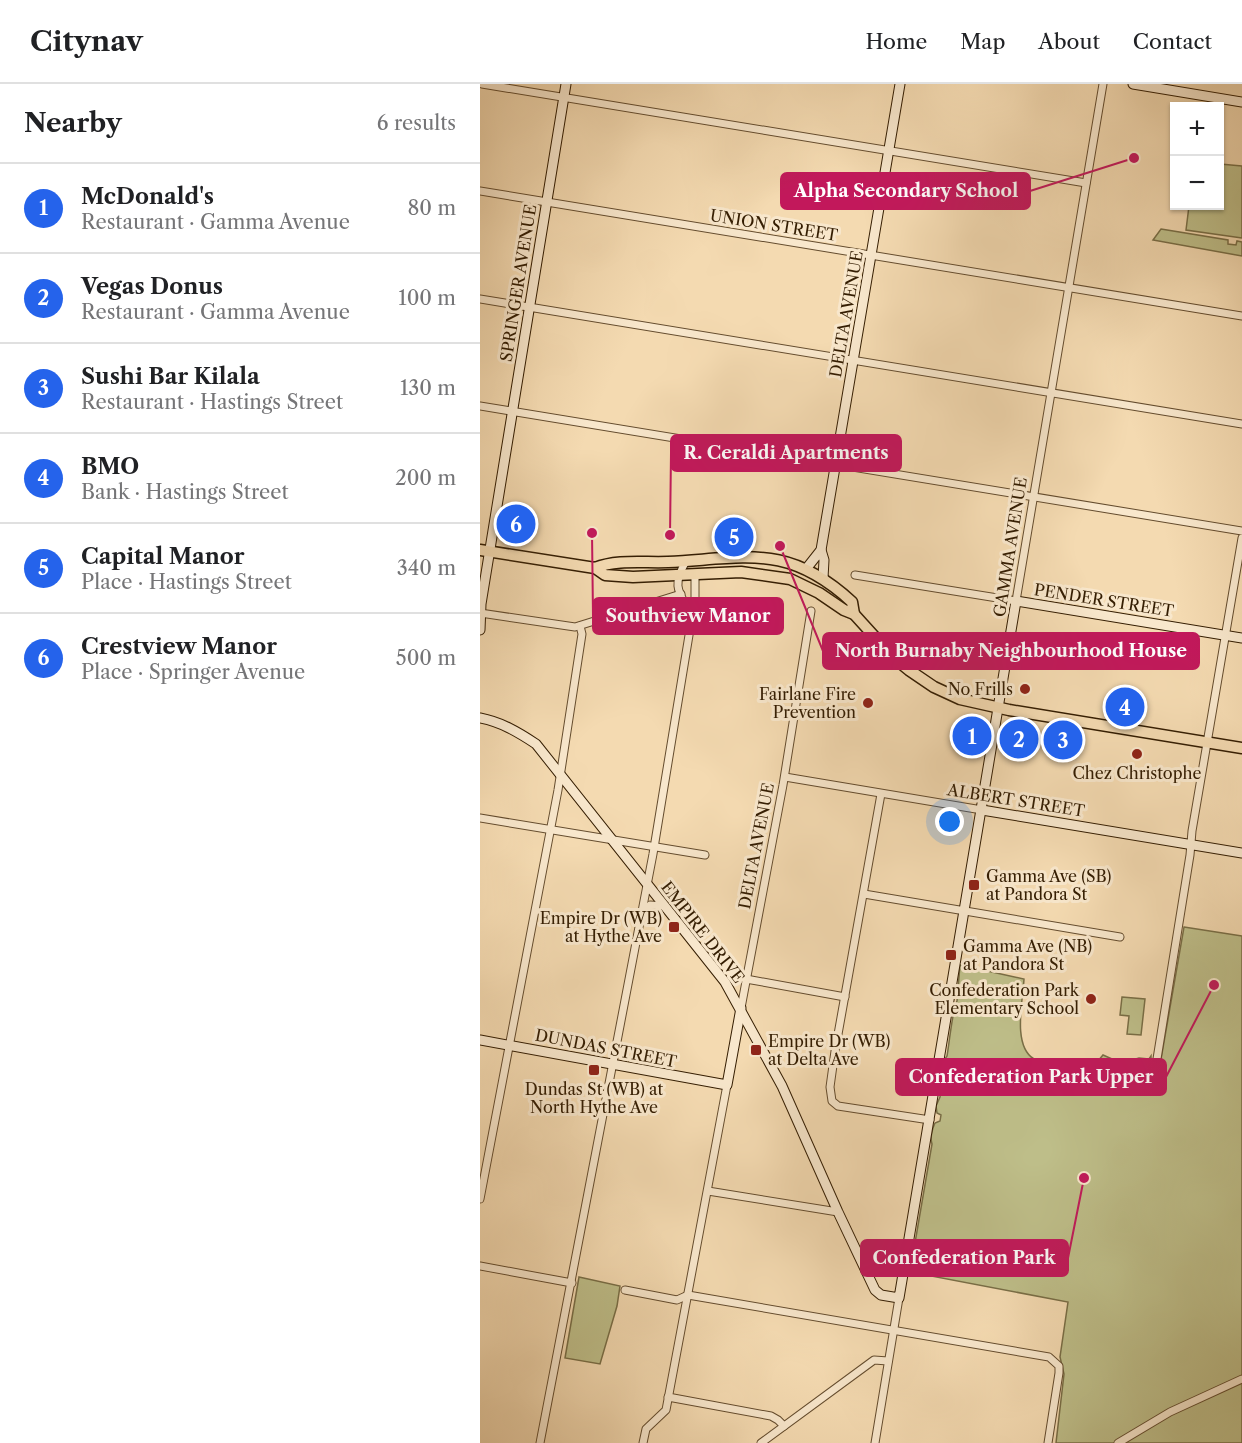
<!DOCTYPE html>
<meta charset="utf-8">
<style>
body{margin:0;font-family:"Libre Caslon Text",serif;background:#f6f6f6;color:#202124}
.controls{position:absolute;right:18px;top:18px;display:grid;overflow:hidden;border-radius:0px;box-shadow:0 2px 4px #0004}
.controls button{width:54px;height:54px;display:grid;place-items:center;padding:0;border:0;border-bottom:2px solid #e0e0e0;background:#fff;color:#202124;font:30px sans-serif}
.you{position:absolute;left:470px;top:738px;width:21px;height:21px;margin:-15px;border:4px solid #fff;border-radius:50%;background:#1a73e8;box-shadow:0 0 0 9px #1a73e833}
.badge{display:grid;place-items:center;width:39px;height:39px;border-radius:50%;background:#2563eb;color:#fff;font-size:20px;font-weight:700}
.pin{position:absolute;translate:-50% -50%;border:3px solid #fff;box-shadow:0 2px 6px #0006}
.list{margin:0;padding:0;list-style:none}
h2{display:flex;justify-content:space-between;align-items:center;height:78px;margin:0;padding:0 24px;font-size:26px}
h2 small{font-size:20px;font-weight:400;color:#757577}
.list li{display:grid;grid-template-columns:39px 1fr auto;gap:18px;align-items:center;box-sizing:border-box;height:90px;padding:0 24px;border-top:2px solid #e0e0e0}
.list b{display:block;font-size:22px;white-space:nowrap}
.list p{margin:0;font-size:20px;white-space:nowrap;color:#757577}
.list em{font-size:20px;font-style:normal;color:#757577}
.map{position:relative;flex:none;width:762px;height:1359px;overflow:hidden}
header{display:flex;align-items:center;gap:36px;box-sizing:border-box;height:84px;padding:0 30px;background:#fff;border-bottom:2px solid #e0e0e0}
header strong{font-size:28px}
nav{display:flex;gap:33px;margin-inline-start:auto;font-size:21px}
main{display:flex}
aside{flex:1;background:#fff}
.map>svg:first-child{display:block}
.green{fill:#bebe89;stroke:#796e46;stroke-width:1.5}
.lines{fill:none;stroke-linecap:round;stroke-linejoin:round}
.street-casing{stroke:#644c2e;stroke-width:9}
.secondary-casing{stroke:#341d02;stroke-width:11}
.primary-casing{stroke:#341d02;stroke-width:13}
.street{stroke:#f8e7cc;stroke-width:7}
.secondary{stroke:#f8e7cc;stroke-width:9}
.primary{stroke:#f4dab1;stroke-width:10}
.poi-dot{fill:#8f2418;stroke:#f8e7cc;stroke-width:2}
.labels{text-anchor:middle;stroke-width:6;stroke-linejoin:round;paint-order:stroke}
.street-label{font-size:16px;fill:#341d02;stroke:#f8e7cc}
.poi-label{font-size:16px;fill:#341d02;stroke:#f8e7cc;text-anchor:end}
.leader{fill:none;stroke:#c2185b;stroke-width:2}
.callout-dot{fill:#c2185b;stroke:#f8e7cc;stroke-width:2}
.callout{fill:#c2185b;stroke:#c2185b;stroke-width:2}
.callout-label{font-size:18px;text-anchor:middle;font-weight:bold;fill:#fff}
</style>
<header>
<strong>Citynav</strong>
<nav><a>Home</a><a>Map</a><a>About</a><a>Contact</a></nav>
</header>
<main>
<aside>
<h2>Nearby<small>6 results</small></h2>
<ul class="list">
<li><span class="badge">1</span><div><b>McDonald's</b><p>Restaurant · Gamma Avenue</p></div><em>80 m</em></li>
<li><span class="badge">2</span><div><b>Vegas Donus</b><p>Restaurant · Gamma Avenue</p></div><em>100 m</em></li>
<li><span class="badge">3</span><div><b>Sushi Bar Kilala</b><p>Restaurant · Hastings Street</p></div><em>130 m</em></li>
<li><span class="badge">4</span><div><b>BMO</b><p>Bank · Hastings Street</p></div><em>200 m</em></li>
<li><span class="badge">5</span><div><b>Capital Manor</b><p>Place · Hastings Street</p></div><em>340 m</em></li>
<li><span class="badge">6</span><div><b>Crestview Manor</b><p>Place · Springer Avenue</p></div><em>500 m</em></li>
</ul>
</aside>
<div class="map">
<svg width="762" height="1359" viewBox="0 0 762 1359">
<rect width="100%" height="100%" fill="#f4dab1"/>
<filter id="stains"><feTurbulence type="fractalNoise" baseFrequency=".00333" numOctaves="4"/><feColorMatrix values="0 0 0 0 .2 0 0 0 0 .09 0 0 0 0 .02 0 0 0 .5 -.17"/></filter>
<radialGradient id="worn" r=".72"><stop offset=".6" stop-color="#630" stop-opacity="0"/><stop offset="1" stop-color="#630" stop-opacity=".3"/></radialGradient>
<g class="green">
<polygon points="740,80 762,82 762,154 706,146 709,122 740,122"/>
<polygon points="681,145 748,156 748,160 756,161 757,157 762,158 762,172 673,156"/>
<path d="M 704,843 L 762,852 L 762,1359 L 576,1359 L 584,1290 L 580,1273 L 588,1218 L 430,1188 L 452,1060 C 450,1054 452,1045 455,1039 L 460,1037 L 461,1031 L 457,1029 L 456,1022 L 460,1013 L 465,975 L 467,972 C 469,961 473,922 477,917 L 480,881 L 544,895 C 543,916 532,962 554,975 C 569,983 592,985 608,989 L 623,971 L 641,979 L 659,974 L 669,975 L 671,972 L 671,979 L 680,981 Z"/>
<polygon points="642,913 665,915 661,951 647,950 649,932 640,931"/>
<polygon points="99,1193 140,1202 137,1222 120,1280 85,1274"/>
</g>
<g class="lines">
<defs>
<g id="street">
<polyline points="2,0 606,99"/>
<polyline points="0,107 762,232"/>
<polyline points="0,215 762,340"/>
<polyline points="0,322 762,447"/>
<path d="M 206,477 C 191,503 199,508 212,533"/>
<polyline points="375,491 536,517 623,0"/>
<polyline points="0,529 95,543 201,510"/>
<polyline points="305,693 502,726"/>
<polyline points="401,710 355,967 350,1003 352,1017 358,1022 450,1036"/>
<polyline points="0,734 225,771"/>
<polyline points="384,810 640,853"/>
<polyline points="162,830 170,821 185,822"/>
<polyline points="266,895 365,913"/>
<polyline points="261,924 303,701 331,527"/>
<polyline points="676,981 710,771 712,747 762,454"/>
<polyline points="228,1107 358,1128"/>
<polyline points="0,1115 78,706 102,550 100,542"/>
<polyline points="0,1182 92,1199"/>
<polyline points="145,1206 197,1216 208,1211 569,1273 579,1282 579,1289 568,1359"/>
<polyline points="188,1313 291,1332 298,1336 304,1342"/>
<polyline points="60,1359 173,770 212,533 215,529 215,490"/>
<polyline points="163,1359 166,1345 186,1326 247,1001"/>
<polyline points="281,1359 394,1276 408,1277"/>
<polyline points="395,1359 419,1214"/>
<polyline points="638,1359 690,1328 762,1295"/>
</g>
<g id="secondary">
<polyline points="653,0 762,18"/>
<polyline points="341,466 344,476 343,494"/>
<polyline points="326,485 341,466 420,0"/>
<polyline points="0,546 1,520 86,0"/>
<path d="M 0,634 C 21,638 38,648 56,660 L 245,898 L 302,1002 L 358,1128 L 395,1206 L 401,1211 L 419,1214 L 536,517 L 762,554"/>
<polyline points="502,726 762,769"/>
<polyline points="0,956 247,1001 261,924"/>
</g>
<g id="primary">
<path d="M 0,466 L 115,484 C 137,475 164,479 188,478 C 267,474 308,459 372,518 L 374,530"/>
<polyline points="115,484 125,491 153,493 261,488 310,495 339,509 364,526 374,530 413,573 429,586 454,603 480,615 529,626 762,664"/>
</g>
</defs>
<use href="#street" class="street-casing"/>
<use href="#secondary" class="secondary-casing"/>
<use href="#primary" class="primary-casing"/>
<use href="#street" class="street"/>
<use href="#secondary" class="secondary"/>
<use href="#primary" class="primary"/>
</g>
<g class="poi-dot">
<circle cx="545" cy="605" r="6"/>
<circle cx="388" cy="619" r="6"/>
<circle cx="657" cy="670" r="6"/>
<rect x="488" y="795" width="12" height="12" rx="3"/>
<rect x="188" y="837" width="12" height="12" rx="3"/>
<rect x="465" y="865" width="12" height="12" rx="3"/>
<circle cx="611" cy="915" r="6"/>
<rect x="270" y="960" width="12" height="12" rx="3"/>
<rect x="108" y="980" width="12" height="12" rx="3"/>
</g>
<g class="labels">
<g class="street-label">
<text transform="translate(294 141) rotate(9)" y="6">UNION STREET</text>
<text transform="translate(38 199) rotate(-81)" y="6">SPRINGER AVENUE</text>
<text transform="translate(366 230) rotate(-80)" y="6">DELTA AVENUE</text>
<text transform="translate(530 463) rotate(-81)" y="6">GAMMA AVENUE</text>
<text transform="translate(624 516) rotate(9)" y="6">PENDER STREET</text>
<text transform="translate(536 716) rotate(9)" y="6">ALBERT STREET</text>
<text transform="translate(276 762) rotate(-79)" y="6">DELTA AVENUE</text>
<text transform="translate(223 848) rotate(52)" y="6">EMPIRE DRIVE</text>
<text transform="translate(126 964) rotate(11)" y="6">DUNDAS STREET</text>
</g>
<g class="poi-label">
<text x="533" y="611">No Frills</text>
<text x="376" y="616">Fairlane Fire<tspan x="376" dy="18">Prevention</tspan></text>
<text x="657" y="695" text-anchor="middle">Chez Christophe</text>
<text x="506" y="798" text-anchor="start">Gamma Ave (SB)<tspan x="506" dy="18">at Pandora St</tspan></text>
<text x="182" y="840">Empire Dr (WB)<tspan x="182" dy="18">at Hythe Ave</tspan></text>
<text x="483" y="868" text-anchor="start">Gamma Ave (NB)<tspan x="483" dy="18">at Pandora St</tspan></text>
<text x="599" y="912">Confederation Park<tspan x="599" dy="18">Elementary School</tspan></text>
<text x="288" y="963" text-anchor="start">Empire Dr (WB)<tspan x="288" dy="18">at Delta Ave</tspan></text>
<text x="114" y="1011" text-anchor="middle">Dundas St (WB) at<tspan x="114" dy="18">North Hythe Ave</tspan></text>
</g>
</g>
<path class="leader" d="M654 74L550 107M190 451L191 369M112 449L113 532M300 462L343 567M734 901L686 993M604 1094L588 1174"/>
<g class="callout-dot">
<circle cx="654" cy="74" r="6"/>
<circle cx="190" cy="451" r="6"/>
<circle cx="112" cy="449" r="6"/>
<circle cx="300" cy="462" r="6"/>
<circle cx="734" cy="901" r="6"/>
<circle cx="604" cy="1094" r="6"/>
</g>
<g class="callout">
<rect x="301" y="89" width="249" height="36" rx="6"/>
<rect x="191" y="351" width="230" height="36" rx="6"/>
<rect x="113" y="514" width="190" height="36" rx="6"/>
<rect x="343" y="549" width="376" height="36" rx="6"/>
<rect x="416" y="975" width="270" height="36" rx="6"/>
<rect x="381" y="1156" width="207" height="36" rx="6"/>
</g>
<g class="callout-label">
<text x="426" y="113">Alpha Secondary School</text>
<text x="306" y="375">R. Ceraldi Apartments</text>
<text x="208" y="538">Southview Manor</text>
<text x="531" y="573">North Burnaby Neighbourhood House</text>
<text x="551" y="999">Confederation Park Upper</text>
<text x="484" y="1180">Confederation Park</text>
</g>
<rect width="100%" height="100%" filter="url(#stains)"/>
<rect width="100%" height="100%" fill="url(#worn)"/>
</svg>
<div class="controls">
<button>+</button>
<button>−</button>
</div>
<div class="you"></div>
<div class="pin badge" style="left:492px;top:652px">1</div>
<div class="pin badge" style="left:539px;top:655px">2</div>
<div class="pin badge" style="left:583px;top:656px">3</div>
<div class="pin badge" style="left:645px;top:623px">4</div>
<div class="pin badge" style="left:254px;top:453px">5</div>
<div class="pin badge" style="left:36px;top:440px">6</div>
</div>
</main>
